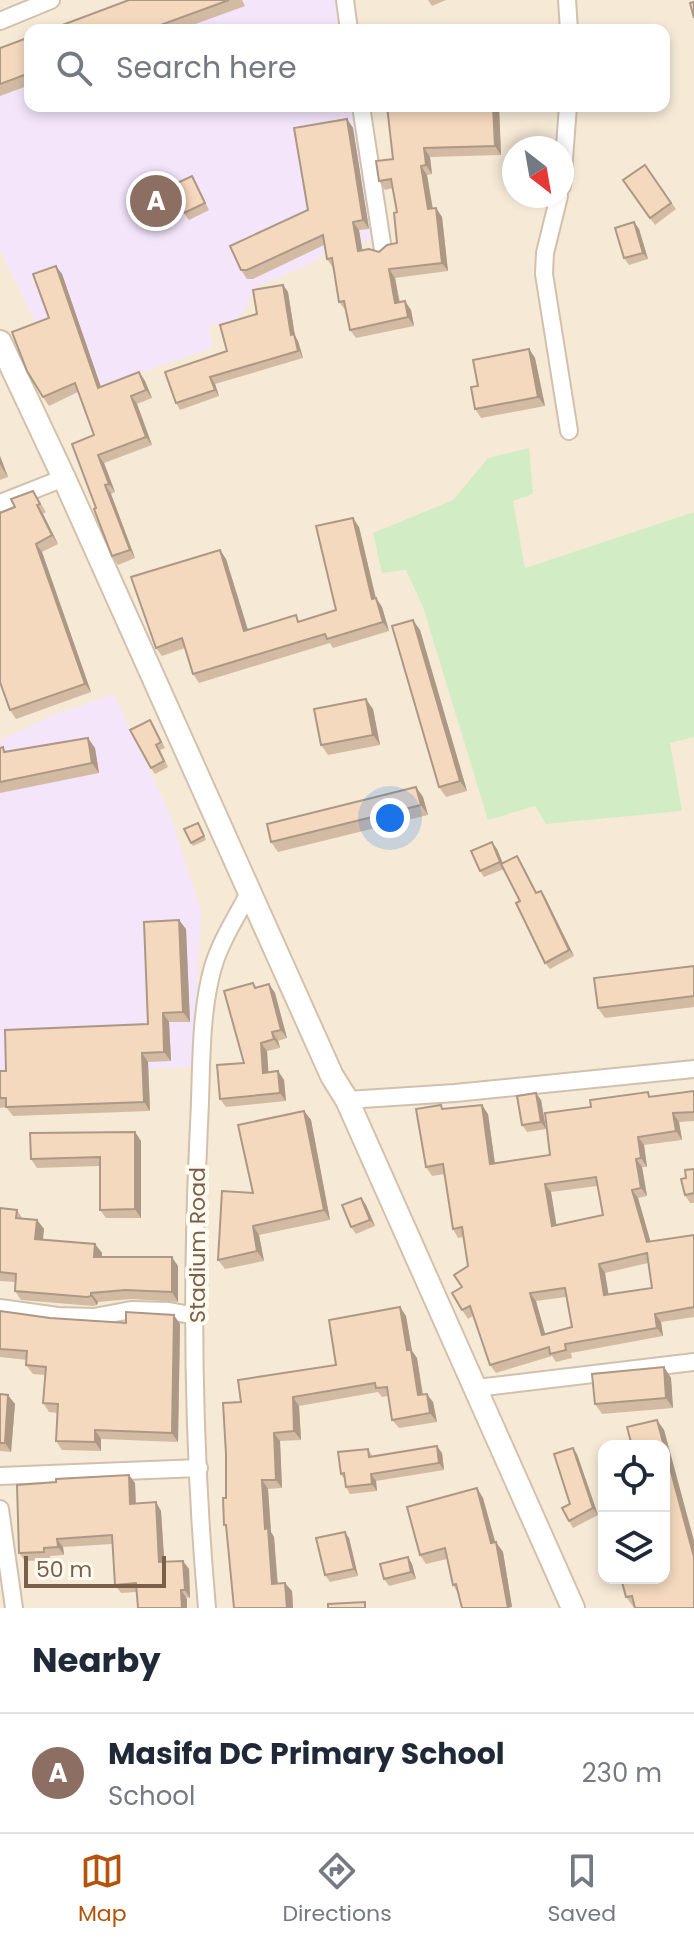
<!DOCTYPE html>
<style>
body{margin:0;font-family:Poppins,sans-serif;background:#f2f2f3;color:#1f2937}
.controls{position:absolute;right:24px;bottom:24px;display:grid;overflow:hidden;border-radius:16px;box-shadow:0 4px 12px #0003}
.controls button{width:72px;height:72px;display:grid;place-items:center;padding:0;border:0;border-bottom:2px solid #e0e1e3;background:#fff;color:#1f2937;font:40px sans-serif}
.compass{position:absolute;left:502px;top:136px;width:72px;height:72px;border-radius:50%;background:#fff;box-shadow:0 4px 12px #0003;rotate:149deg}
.scale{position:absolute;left:24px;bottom:20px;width:142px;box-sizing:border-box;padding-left:8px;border:4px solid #7b5f4a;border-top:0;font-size:22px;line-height:28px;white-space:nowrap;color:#7b5f4a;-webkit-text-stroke:6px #fffbf1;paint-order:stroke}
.you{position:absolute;left:390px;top:818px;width:28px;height:28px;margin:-20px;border:6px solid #fff;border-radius:50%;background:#1a73e8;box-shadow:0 0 0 12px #1a73e833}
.badge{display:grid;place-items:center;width:52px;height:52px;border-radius:50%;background:#b45309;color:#fff;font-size:26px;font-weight:700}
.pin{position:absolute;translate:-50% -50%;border:4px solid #fff;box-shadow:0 2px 8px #0006}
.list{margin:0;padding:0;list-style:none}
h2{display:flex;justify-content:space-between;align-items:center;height:104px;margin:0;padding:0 32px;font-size:34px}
h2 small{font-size:26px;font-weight:400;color:#747a83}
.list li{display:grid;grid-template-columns:52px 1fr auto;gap:24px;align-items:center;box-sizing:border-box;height:120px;padding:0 32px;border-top:2px solid #e0e1e3}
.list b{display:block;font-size:30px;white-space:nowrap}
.list p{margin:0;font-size:26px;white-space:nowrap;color:#747a83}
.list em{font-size:26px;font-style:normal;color:#747a83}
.icon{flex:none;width:44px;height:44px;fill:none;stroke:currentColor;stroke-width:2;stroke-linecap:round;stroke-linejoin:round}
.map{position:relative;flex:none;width:694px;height:1608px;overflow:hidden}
.search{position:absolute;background:#fff;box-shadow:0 4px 12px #0003;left:24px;right:24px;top:24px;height:88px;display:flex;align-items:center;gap:20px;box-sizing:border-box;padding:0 28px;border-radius:16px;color:#747a83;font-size:30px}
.sheet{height:224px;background:#fff}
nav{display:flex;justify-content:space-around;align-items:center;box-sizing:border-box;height:112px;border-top:2px solid #e0e1e3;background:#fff;font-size:22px;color:#747a83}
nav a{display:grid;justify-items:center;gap:4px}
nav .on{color:#b45309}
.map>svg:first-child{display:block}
.residential{fill:#f6ead7;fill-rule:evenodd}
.education{fill:#f4e5fb}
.green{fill:#d2edc5}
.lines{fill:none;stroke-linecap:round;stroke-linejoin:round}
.minor-casing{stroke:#d2c0ad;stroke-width:20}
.secondary-casing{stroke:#d5c1aa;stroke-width:26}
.minor{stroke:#fff;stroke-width:16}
.secondary{stroke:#fff;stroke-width:22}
.wall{fill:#d3bba3;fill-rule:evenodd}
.shaded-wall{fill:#ac9885}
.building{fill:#f5d9be;stroke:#ac9885;stroke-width:2;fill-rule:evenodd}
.labels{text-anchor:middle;stroke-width:8;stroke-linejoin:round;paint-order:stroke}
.street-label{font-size:22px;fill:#7b5f4a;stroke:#fffbf1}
</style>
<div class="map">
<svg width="694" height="1608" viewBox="0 0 694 1608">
<rect width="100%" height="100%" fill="#fef7e9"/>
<path class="residential" d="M 0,0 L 694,0 L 694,1608 L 0,1608 ZM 30,30 L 664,30 L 664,106 L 30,106 ZM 514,148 L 562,148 L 562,196 L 514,196 ZM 604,1446 L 664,1446 L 664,1578 L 604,1578 Z"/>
<g class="education">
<polygon points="150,0 353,0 358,30 61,30"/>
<polygon points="30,42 30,106 368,106 389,235 326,252 314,262 254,288 248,305 237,320 209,326 212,348 72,397 0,250 0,54"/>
<polygon points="114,694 170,814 201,911 192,1067 0,1073 0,740 51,716"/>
</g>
<polygon class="green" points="529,448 533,494 513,501 525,568 694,512 694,737 670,743 682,811 546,824 535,806 488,820 423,607 406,570 382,573 373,533 453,500 488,458"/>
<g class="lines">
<defs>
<g id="minor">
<polyline points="345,0 349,30"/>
<polyline points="567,0 569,30"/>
<polyline points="0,21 51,0"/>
<polyline points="361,106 383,250"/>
<polyline points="562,186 568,106"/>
<polyline points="559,196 545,253 544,274 569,431"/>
<polyline points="0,503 64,478"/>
<polyline points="347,1100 455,1093 694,1069"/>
<polyline points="0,1308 58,1316 94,1317 131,1310 169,1311 196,1316"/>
<polyline points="477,1388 694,1362"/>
<polyline points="0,1476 199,1468"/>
<polyline points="0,1509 14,1608"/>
<path d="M 207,1608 C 193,1450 191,1282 199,1124 C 202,1073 199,1017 213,967 C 221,940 237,916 250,891"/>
</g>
<polyline id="secondary" points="0,342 64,478 332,1076 347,1100 573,1608"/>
</defs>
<use href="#minor" class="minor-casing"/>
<use href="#secondary" class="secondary-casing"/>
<use href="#minor" class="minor"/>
<use href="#secondary" class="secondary"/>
</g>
<g class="wall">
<polygon points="129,0 242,0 245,6 179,30 49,30"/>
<polygon points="428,0 446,0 432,6"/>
<polygon points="30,37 30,85 0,96 0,48"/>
<polygon points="387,106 499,106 501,155 430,157 432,174 427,175 433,208 436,208 442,217 448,271 395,278 400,302 411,310 414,326 356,338 350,330 346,311 339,302 333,268 327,259 324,245 253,279 247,279 241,270 308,210 347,119 353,128 369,229 359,230 362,250 379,252 397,243 397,212 393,188 385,190 379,181 393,159"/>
<polygon points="645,165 676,209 655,225 623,180"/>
<polygon points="192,176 196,183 209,210 189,220 184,213"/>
<polygon points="634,222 639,229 648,259 629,265 624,258"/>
<polygon points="62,274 101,387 139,372 145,381 152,398 137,404 152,445 104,463 115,492 111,494 135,558 118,565 112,556 96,508 94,435 78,392 49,406 43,397 49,318"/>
<polygon points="283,285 288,292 295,336 298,341 303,358 215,384 219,396 180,410 176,403 227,351"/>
<polygon points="529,349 535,358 545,406 481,418 475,409 478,386"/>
<polygon points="0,456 8,477 0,480"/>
<polygon points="33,491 46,512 43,514 58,544 42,552 91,692 16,719 10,710 15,507"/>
<polygon points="359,527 376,598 382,607 389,631 333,648 330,643 199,683 193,674 185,648 162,656 156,648 220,550 226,559 248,630 300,621 336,610"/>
<polygon points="420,630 467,791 446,797 439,787"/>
<polygon points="373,709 380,745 328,755 321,745"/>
<polygon points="154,726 165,748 160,750 168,767 155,774 151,768"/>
<polygon points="0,748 6,752 95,748 99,773 0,793"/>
<polygon points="416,787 423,797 428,815 278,852 271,842"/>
<polygon points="200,826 206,840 193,846 191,843"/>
<polygon points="497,849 503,863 521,862 537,893 541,891 545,897 574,956 550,969 545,963 520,901 504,869 484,877 480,871"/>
<polygon points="186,929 190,1022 169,1022 171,1061 148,1062 150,1111 13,1116 6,1107 0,1108 0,1071 6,1071 148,1024"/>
<polygon points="694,966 694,1007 605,1018 598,1008"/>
<polygon points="269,984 275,993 287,1038 278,1041 280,1048 267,1051 268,1072 278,1071 284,1080 286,1101 226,1107 220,1099 244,1063 256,988"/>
<path d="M 694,1091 L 694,1121 L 679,1122 L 682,1140 L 644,1145 L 647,1167 L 642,1167 L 647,1196 L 638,1198 L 650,1241 L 694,1235 L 694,1317 L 661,1322 L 663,1336 L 571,1353 L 572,1358 L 556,1362 L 552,1356 L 496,1373 L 490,1365 L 473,1316 L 468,1319 L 462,1310 L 462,1287 L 468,1266 L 463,1237 L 458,1238 L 453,1229 L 445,1174 L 432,1176 L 426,1167 L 444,1109 L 488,1114 L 495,1163 L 550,1155 L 591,1107 L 651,1096 ZM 597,1186 L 603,1215 L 556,1225 L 551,1192 ZM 648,1263 L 652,1288 L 608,1294 L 605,1273 ZM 566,1297 L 572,1327 L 545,1334 L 536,1301 Z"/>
<polygon points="541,1100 546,1129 527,1132 522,1125"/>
<polygon points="304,1111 311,1120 330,1220 259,1235 264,1261 225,1269 218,1260 253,1193"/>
<polygon points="135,1132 141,1141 141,1218 106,1218 100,1210 100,1166 37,1168 31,1159"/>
<polygon points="694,1169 694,1203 690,1203 685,1195 686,1178"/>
<polygon points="361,1198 366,1205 375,1226 356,1234 351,1227"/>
<polygon points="0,1208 17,1210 23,1219 37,1220 44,1229 42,1240 95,1244 102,1253 101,1257 178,1266 178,1302 131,1299 98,1302 97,1305 93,1306 21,1300 15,1291 15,1282 0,1281"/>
<polygon points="400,1307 406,1316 412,1351 417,1358 423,1394 433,1402 437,1422 399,1428 392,1420 388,1396 382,1397 378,1392 299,1406 301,1440 280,1441 282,1488 268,1489 271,1532 274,1537 278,1583 292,1591 293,1608 224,1525 226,1498 241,1402 336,1365"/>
<polygon points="0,1311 50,1318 126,1323 180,1324 178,1442 101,1439 101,1451 62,1450 56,1441 57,1413 49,1412 43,1403 45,1375 33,1374 26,1365 27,1360 0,1357"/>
<polygon points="664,1367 671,1378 673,1408 602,1414 595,1404"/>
<polygon points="0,1394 15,1404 11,1452 0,1451"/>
<polygon points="657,1420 664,1430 694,1541 694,1608 634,1608 626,1597 621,1578 664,1578 664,1446 632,1446 627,1427"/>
<polygon points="368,1449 373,1457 442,1453 444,1470 376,1481 377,1491 350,1494 346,1487 345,1480 341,1474"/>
<polygon points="577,1454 598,1515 573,1528 569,1521 570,1504"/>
<polygon points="129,1475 135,1483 136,1504 156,1502 161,1511 164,1562 189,1569 190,1598 136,1592 121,1593 115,1585 112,1544 63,1547 64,1555 50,1556 50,1560 25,1561 19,1553 56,1482"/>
<polygon points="477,1488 483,1498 495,1542 503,1552 512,1607 458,1593 453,1585 447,1559 426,1564 420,1555"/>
<polygon points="349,1538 358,1576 330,1582 325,1575"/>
<polygon points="408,1557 412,1564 416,1579 389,1586 384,1579"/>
</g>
<g class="shaded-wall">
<polygon points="493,106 499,106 501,155 495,146"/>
<polygon points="347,119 353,128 369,229 363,220"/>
<polygon points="424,148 430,157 432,174 426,165"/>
<polygon points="421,166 427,175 434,218 428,209"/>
<polygon points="436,208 442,217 448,271 442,263"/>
<polygon points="353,222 359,230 364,260 358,251"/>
<polygon points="634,222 639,229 648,259 643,253"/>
<polygon points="56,266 62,274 104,396 98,388"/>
<polygon points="389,269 395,278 401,312 395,303"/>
<polygon points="283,285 288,292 295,336 298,341 303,358 291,335"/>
<polygon points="405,301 411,310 414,326 408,317"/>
<polygon points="529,349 535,358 545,406 538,397"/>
<polygon points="139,372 145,381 152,398 146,390"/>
<polygon points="210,377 215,384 219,396 215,390"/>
<polygon points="131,396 137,404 152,445 146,437"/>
<polygon points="98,455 104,463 115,492 109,484"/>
<polygon points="0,456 8,477 2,468 0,464"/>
<polygon points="105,485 111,494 135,558 130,550"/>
<polygon points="37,505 43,514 58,544 52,535"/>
<polygon points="353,518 359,527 378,608 372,599"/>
<polygon points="36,544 42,552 91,692 85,684"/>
<polygon points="220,550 226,559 251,640 244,631"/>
<polygon points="376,598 382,607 389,631 383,622"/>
<polygon points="413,620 420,630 467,791 460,781"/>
<polygon points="366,699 373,709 380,745 373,735"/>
<polygon points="88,738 95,748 99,773 92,763"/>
<polygon points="416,787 423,797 428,815 421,805"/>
<polygon points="492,842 497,849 505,869 500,862"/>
<polygon points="541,891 545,897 574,956 569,950"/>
<polygon points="179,920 186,929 190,1022 183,1012"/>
<polygon points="269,984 275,993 287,1038 281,1030"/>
<polygon points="163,1013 169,1022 171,1061 164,1052"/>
<polygon points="272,1032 278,1041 280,1048 274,1039"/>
<polygon points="261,1043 267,1051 269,1081 263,1073"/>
<polygon points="142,1053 148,1062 150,1111 144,1102"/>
<polygon points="278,1071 284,1080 286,1101 280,1093"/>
<polygon points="536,1093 541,1100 546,1129 541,1122"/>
<polygon points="482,1105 488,1114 496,1172 490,1164"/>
<polygon points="304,1111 311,1120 330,1220 324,1210"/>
<polygon points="673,1113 679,1122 682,1140 676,1131"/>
<polygon points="135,1132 141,1141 141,1218 135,1209"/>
<polygon points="638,1137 644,1145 647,1167 641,1158"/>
<polygon points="636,1159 642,1167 647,1196 641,1188"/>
<polygon points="545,1184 551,1192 558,1234 552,1226"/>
<polygon points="632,1190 638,1198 653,1250 647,1242"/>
<polygon points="361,1198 366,1205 375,1226 370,1220"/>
<polygon points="37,1220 44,1229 42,1249 35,1239"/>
<polygon points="253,1226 259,1235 264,1261 257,1251"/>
<polygon points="95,1244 102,1253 101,1267 94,1257"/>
<polygon points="172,1257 178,1266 178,1302 172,1292"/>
<polygon points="599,1264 605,1273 610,1303 604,1295"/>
<polygon points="91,1293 98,1302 97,1305 91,1296"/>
<polygon points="530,1293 536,1301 548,1344 542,1335"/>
<polygon points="400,1307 406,1316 412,1351 417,1358 424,1404 418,1395 407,1350"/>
<polygon points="655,1314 661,1322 663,1336 657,1328"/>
<polygon points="174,1315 180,1324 178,1442 172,1433"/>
<polygon points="664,1367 671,1378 673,1408 666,1398"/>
<polygon points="427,1394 433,1402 437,1422 430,1413"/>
<polygon points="8,1395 15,1404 11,1452 5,1443"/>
<polygon points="293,1397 299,1406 301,1440 294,1431"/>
<polygon points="657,1420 664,1430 694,1541 694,1557"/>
<polygon points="95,1430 101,1439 101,1451 95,1442"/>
<polygon points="274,1433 280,1441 282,1488 276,1480"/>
<polygon points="437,1446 442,1453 444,1470 439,1463"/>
<polygon points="573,1448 577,1454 598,1515 593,1508"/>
<polygon points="371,1474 376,1481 377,1491 372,1484"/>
<polygon points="129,1475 135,1483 136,1512 130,1504"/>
<polygon points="262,1480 268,1489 271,1532 274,1537 278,1593 272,1584 265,1529"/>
<polygon points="477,1488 483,1498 498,1552 496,1542 503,1552 512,1607 508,1608"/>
<polygon points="156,1502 161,1511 165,1571 159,1562"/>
<polygon points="345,1532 349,1538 358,1576 354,1569"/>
<polygon points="57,1539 63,1547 64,1555 58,1547"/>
<polygon points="408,1557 412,1564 416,1579 411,1572"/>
<polygon points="183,1561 189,1569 190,1598 185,1590"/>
<polygon points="285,1583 292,1591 293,1608 287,1608"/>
<polygon points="181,1590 187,1599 187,1608 182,1608"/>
</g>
<g class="building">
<polygon points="129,0 229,0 147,30 49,30"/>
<polygon points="694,2 694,18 690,3"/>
<polygon points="30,37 30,73 0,84 0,48"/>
<polygon points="387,106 493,106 495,146 424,148 426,165 421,166 428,209 436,208 442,263 389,269 395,303 405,301 408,317 350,330 344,301 339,302 332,258 327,259 323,235 247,270 241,270 230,246 308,210 294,128 347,119 363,220 353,222 358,251 369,249 379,252 387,245 397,243 394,213 397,212 391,179 379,181 376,161 393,159"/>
<polygon points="645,165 671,203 650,218 623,180"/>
<polygon points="192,176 205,203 184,213 171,186"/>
<polygon points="634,222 643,253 624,258 615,228"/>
<polygon points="56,266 98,388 139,372 146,390 131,396 146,437 98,455 109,484 105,485 130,550 112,556 94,509 96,508 72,444 94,435 75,383 43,397 27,371 12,332 49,318 33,274"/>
<polygon points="283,285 291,335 294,334 298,351 210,377 215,390 176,403 165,372 227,351 220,325 257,314 253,290"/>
<polygon points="529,349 538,397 475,409 471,387 478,386 473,360"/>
<polygon points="33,491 40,504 37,505 52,535 36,544 85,684 10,710 0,682 0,513 15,507 11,499"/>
<polygon points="353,518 372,599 376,598 383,622 327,639 325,634 193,674 182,638 156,648 131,577 220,550 244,631 296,615 298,622 336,610 316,526"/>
<polygon points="413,620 460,781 439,787 392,626"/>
<polygon points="366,699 373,735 321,745 314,709"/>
<polygon points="150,720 161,742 156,745 164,761 151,768 130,730"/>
<polygon points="88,738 92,763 0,782 0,748 3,747 4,752"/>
<polygon points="416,787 421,805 271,842 267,824"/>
<polygon points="198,823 204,836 191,843 184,829"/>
<polygon points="492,842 500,862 480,871 471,851"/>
<polygon points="517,856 536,893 541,891 569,950 545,963 516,903 520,901 501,864"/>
<polygon points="179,920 183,1012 163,1013 164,1052 142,1053 144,1102 6,1107 6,1098 0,1098 0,1071 6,1071 5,1030 148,1024 144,922"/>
<polygon points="694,966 694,996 598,1008 594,978"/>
<polygon points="253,983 255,988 269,984 281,1030 272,1032 274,1039 261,1043 263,1073 278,1071 280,1093 220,1099 217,1065 244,1063 224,991"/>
<path d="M 694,1091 L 694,1112 L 673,1113 L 676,1131 L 638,1137 L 641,1158 L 636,1159 L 641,1188 L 632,1190 L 647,1242 L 694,1235 L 694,1307 L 655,1314 L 657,1328 L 565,1344 L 566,1350 L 550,1354 L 549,1347 L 546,1348 L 490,1365 L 470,1306 L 462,1310 L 452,1293 L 462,1287 L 454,1275 L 468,1266 L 462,1227 L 453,1229 L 443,1164 L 426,1167 L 416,1109 L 441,1105 L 442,1109 L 482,1105 L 490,1164 L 550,1155 L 545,1113 L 591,1107 L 590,1100 L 648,1092 L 649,1097 ZM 596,1177 L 603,1215 L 552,1226 L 545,1184 ZM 647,1253 L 652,1288 L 604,1295 L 599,1264 ZM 565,1288 L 572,1327 L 542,1335 L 530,1293 Z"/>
<polygon points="536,1093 541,1122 522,1125 517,1096"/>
<polygon points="304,1111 324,1210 253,1226 257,1251 218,1260 222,1191 253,1193 238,1125"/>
<polygon points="135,1132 135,1209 100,1210 100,1157 31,1159 30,1133"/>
<polygon points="694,1169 694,1193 685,1195 681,1179 686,1178 685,1170"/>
<polygon points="361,1198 370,1220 351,1227 342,1205"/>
<polygon points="0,1208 17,1210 16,1218 37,1220 35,1239 95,1244 94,1257 172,1257 172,1292 125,1290 91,1293 91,1296 87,1297 15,1291 16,1274 0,1272"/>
<polygon points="400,1307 407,1350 411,1350 418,1395 427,1394 430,1413 392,1420 387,1387 376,1388 375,1383 293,1397 294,1431 274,1433 276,1480 262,1480 265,1529 268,1528 272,1584 285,1583 287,1608 234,1608 226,1525 224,1525 223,1498 226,1498 226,1454 223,1403 241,1402 238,1380 336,1365 329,1320"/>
<polygon points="0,1311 50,1318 126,1323 126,1312 174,1315 172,1433 95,1430 95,1442 56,1441 58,1404 43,1403 46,1367 26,1365 27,1351 0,1349"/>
<polygon points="664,1367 666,1398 595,1404 592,1374"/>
<polygon points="0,1394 8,1395 5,1443 0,1443"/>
<polygon points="657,1420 694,1557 694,1608 635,1608 632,1596 626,1597 621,1578 664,1578 664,1446 632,1446 627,1427"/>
<polygon points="437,1446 439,1463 371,1474 372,1484 346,1487 344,1473 341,1474 338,1452 368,1449 369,1457"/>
<polygon points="573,1448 593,1508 569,1521 562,1508 570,1504 554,1454"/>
<polygon points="129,1475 130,1504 156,1502 159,1562 183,1561 185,1590 181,1590 182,1608 138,1608 136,1583 115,1585 112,1535 57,1539 58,1547 44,1548 44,1552 19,1553 17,1485 56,1482 56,1479"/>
<polygon points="477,1488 491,1543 496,1542 508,1608 462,1608 456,1584 453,1585 445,1548 420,1555 407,1507"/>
<polygon points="345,1532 354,1569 325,1575 316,1538"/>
<polygon points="408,1557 411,1572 384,1579 380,1564"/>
<polygon points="365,1602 365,1608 328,1608 328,1604"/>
</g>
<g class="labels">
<g class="street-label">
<text transform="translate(197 1245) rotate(-90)" y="8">Stadium Road</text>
</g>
</g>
</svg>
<div class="controls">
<button><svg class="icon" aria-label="locate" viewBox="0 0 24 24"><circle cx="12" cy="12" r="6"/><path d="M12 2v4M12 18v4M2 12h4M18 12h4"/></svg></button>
<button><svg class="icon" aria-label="layers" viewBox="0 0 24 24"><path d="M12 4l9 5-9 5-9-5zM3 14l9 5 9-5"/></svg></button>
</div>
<svg class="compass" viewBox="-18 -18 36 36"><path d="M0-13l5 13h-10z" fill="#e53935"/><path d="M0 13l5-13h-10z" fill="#747a83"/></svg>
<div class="scale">50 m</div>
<div class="you"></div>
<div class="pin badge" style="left:156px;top:201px;background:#8d6e63">A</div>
<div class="search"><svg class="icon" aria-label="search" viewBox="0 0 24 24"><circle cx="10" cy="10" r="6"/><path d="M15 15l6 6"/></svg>Search here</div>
</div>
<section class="sheet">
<h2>Nearby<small></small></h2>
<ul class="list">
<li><span class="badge" style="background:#8d6e63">A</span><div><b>Masifa DC Primary School</b><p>School</p></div><em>230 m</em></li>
</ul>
</section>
<nav>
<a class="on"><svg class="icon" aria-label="map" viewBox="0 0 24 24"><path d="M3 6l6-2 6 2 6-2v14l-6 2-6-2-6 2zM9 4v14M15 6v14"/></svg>Map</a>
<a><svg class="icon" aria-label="directions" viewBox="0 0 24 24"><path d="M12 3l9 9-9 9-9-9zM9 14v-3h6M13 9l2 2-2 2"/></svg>Directions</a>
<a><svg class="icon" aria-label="saved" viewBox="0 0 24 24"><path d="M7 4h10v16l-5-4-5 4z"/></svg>Saved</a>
</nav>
